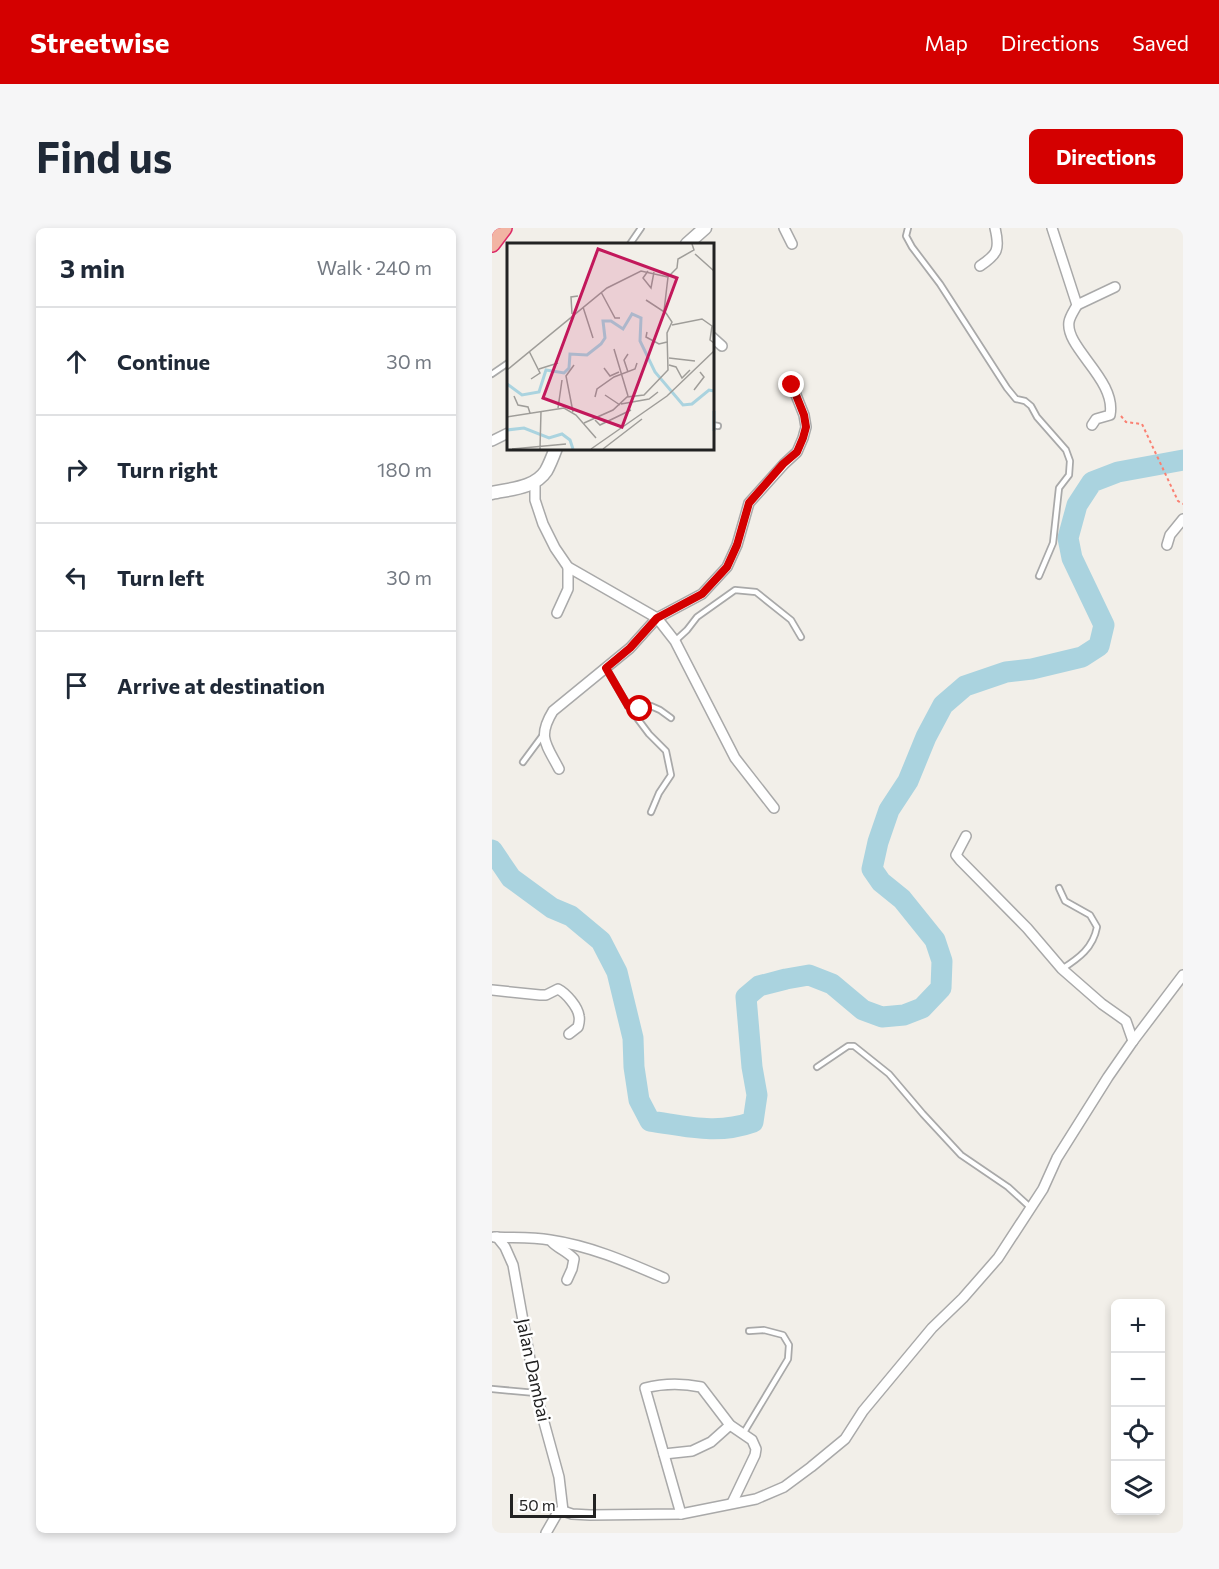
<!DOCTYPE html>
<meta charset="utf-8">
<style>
body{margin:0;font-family:Commissioner,sans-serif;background:#f6f6f7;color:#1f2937}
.controls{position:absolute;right:18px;bottom:18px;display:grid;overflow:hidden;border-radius:9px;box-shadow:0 3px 9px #0003}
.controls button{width:54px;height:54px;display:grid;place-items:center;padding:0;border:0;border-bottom:2px solid #e0e1e3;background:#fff;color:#1f2937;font:30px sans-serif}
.scale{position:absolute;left:18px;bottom:15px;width:86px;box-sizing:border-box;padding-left:6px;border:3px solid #222;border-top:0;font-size:16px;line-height:21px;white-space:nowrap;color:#222;-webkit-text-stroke:4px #fff;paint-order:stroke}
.stop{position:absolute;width:18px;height:18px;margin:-14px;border:4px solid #d40000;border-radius:50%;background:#fff}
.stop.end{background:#d40000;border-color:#fff;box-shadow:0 2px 6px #0008}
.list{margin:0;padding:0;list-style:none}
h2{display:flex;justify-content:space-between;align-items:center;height:78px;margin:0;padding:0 24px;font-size:26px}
h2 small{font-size:20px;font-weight:400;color:#747a83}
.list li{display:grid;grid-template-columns:39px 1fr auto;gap:18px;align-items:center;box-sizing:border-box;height:108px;padding:0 24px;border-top:2px solid #e0e1e3}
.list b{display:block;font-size:22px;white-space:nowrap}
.list em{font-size:20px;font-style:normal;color:#747a83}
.icon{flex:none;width:33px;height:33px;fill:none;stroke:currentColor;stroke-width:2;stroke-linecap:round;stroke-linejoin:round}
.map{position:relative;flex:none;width:691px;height:1305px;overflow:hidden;border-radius:9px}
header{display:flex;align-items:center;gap:36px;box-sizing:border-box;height:84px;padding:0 30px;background:#d40000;color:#fff}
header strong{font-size:28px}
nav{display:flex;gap:33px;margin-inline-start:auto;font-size:21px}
.intro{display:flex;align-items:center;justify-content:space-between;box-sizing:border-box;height:144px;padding:0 36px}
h1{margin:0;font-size:42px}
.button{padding:15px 27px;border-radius:9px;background:#d40000;color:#fff;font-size:21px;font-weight:700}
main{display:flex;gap:36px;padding:0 36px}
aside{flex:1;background:#fff;border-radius:9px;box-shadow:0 3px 9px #0003}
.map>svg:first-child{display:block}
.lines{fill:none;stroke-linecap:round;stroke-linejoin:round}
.river{stroke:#aad3df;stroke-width:21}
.service-casing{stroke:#a9a9a9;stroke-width:8}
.minor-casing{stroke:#a9a9a9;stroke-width:12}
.tertiary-casing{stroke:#a9a9a9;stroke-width:15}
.trunk-casing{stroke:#dc2a67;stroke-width:18}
.path{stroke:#fa8072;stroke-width:2;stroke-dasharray:3 3;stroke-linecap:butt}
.service{stroke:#fff;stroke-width:4.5}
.minor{stroke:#fff;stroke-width:9}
.tertiary{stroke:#fff;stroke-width:12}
.trunk{stroke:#f2b4a3;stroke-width:15}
.route{stroke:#d40000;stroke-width:8}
.labels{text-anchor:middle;stroke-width:5;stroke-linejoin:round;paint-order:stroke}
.street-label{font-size:18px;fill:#222;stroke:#fff}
.inset-river{fill:none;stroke:#aad3df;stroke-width:3}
.inset-road{fill:none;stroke:#9f9d99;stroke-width:1.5}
.view{fill:#c2185b;fill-opacity:0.15;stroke:#c2185b;stroke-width:3}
.inset-edge{fill:none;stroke:#222;stroke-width:3}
</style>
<header>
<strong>Streetwise</strong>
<nav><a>Map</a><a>Directions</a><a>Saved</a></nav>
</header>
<div class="intro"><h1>Find us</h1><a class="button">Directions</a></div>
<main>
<aside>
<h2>3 min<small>Walk · 240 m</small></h2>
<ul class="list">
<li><svg class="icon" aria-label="ahead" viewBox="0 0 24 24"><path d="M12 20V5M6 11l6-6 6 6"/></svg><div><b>Continue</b></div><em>30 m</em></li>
<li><svg class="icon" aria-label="right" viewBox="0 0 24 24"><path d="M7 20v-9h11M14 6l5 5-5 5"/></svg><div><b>Turn right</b></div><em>180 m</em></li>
<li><svg class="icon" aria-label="left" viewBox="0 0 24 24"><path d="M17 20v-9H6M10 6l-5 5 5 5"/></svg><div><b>Turn left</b></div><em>30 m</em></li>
<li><svg class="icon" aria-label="arrive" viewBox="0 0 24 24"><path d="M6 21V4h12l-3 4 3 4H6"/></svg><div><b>Arrive at destination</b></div></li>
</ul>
</aside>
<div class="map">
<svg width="691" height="1305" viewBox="0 0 691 1305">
<rect width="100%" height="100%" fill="#f2efe9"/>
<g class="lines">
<path class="river" d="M 0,622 L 19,650 L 60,680 L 79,688 L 109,713 L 125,744 L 141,810 L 142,839 L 147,872 L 158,893 C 194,898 225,907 261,894 L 265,867 L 260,839 L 254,769 L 267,758 L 294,751 L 317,747 L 340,756 L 371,782 L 390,789 L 412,787 L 430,780 L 449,760 L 450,733 L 443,712 L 410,671 L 389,654 L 380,641 L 386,614 L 397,582 L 416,553 L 434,509 L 451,477 L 473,458 L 514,444 L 540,441 L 590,429 L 607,418 L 612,397 L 580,330 L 576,310 L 585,277 L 600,254 L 626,244 L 691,232"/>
<defs>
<g id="service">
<polyline points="416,0 414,8 420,19 448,56 515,160 524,171 533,173 539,178 545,189 574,222 578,233 577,247 567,260 561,315 547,348"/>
<polyline points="138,16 149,0"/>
<polyline points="0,146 16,135"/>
<polyline points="220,197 226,198"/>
<polyline points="183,413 195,402 205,389 243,362 264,364 299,392 309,409"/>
<polyline points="114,440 136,478 157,506 174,523 179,547 167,565 159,584"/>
<polyline points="136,478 148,481 159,478 168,482 179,490"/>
<polyline points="31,534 51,507"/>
<path d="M 567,660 L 573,673 L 598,687 L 605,699 C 601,720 587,730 570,741"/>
<polyline points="325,839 356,818 362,818 397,846 431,886 469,927 516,959 539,980"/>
<polyline points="0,1161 44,1165"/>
<polyline points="251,1206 296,1131 297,1117 291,1107 272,1102 257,1103"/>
</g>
<g id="minor">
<polyline points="292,0 300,16"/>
<path d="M 560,0 L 585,77 C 582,83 578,88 577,94 C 573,120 625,152 618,187 L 604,191 L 600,197"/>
<path d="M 488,38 C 506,26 508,21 503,0"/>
<polyline points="585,77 623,59"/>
<polyline points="220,109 230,118"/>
<polyline points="0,213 16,205"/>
<polyline points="43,254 43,272 51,296 63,320 76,339 165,390 183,413 243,530 282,580"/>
<polyline points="675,317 678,307 691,291"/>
<polyline points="65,385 76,361 76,339"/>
<path d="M 67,541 C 54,516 45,509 61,483 L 138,420 L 165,390 L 210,366 L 235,339 L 245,317 L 257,275 L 292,236 L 305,224 L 311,210 L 314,199 L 312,187 L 300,157"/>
<polyline points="474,608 464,627 468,632 535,700 570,741 610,776 634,793 641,813"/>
<path d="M 0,762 L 48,767 L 54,767 L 66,761 C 74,765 86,779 87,788 C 88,792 87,795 86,799 L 77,806"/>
<path d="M 2,1009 C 21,1010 40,1009 58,1012 C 99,1018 135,1034 172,1050"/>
<polyline points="5,1009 13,1019 21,1037 44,1165 67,1249 71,1283"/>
<path d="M 60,1014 C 67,1021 76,1024 82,1031 L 80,1041 L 75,1052"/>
<polyline points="172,1226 200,1223 219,1214 238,1197"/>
<polyline points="71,1283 80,1286 98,1287 189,1286 264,1271 292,1259 319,1239 353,1211 371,1183 440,1100 471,1070 506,1030 551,961 565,930 616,849 641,813 691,747"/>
<path d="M 189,1286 L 153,1160 C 173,1155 189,1155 209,1159 L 238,1197 L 260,1212 L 264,1221 L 263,1227 L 240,1275"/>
<polyline points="54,1305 66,1284 71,1283"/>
</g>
<g id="tertiary">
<polyline points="195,16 213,0"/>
<path d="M 0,265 C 18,261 43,260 54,243 C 58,236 61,228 64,220"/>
</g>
<polyline id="trunk" points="0,16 12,0"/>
</defs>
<use href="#service" class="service-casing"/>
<use href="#minor" class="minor-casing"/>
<use href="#tertiary" class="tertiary-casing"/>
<use href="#trunk" class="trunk-casing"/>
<polyline class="path" points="629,188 634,194 650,196 686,273 691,276"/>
<use href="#service" class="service"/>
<use href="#minor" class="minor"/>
<use href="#tertiary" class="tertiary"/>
<use href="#trunk" class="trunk"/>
</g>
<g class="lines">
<polyline class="route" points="148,481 136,478 114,440 138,420 165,390 210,366 235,339 245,317 257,275 291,236 305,224 311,210 314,199 312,187 300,157"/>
</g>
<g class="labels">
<g class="street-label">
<text transform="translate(41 1142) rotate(78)" y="6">Jalan Dambai</text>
</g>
</g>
<g transform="translate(15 15)">
<rect width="207" height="207" fill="#f2efe9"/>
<path class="inset-river" d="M 0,141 L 15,152 L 32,149 L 39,127 L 57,130 L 62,125 L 63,111 L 80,112 L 94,101 L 98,95 L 96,78 L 104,78 L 116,86 L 125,71 L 134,75 L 133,98 L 148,129 L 176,162 L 185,161 L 202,147 L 207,148M 207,168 L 207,188M 0,187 L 17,185 L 42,195 L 55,191 L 63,197 L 66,206"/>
<path class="inset-road" d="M 188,11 L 207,28M 141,28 L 136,35 L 144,45 L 147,29M 161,34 L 170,25 L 171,16 L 187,7 L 185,1M 94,49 L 108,75 L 113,75M 76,64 L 86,95M 157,68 L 161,34M 65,71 L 64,54 L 71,53M 165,82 L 195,76 L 205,83 L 203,97 L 207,100M 140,89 L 139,94 L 152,101 L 160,99M 107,106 L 121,153M 22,108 L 33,130 L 24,136M 162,115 L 188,118M 162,122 L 169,124 L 175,135 L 183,127M 97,125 L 103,133 L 112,129M 32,126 L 51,120M 0,127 L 100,45 L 134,28 L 161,34M 121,129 L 117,117 L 121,111M 187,147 L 197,134 L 193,129M 98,152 L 113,162M 7,153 L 11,162 L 21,164 L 23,170M 88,154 L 90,146 L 107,134 L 128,126 L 130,120M 114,161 L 142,156 L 151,149M 51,165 L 55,137M 66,169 L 59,133 L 67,122M 0,174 L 57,165 L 69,172 L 89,195M 88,177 L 93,182 L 124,167M 77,180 L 106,167 L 120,154 L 137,152 L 161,127 L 160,90 L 165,79 L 159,70 L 139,57M 5,206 L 59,201M 33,206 L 34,168M 84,206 L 160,153 L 207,108M 96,206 L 135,176"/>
<path class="view" d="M 91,6 L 170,35 L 115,184 L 36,155 Z"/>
<rect width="207" height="207" class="inset-edge"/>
</g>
</svg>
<div class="controls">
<button>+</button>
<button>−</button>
<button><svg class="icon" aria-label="locate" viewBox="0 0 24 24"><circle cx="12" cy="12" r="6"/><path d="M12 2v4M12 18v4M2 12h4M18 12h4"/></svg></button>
<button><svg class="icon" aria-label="layers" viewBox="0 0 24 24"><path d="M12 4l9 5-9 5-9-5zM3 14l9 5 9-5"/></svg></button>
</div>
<div class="scale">50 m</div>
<div class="stop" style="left:148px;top:481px"></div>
<div class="stop end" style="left:300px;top:157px"></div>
</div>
</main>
